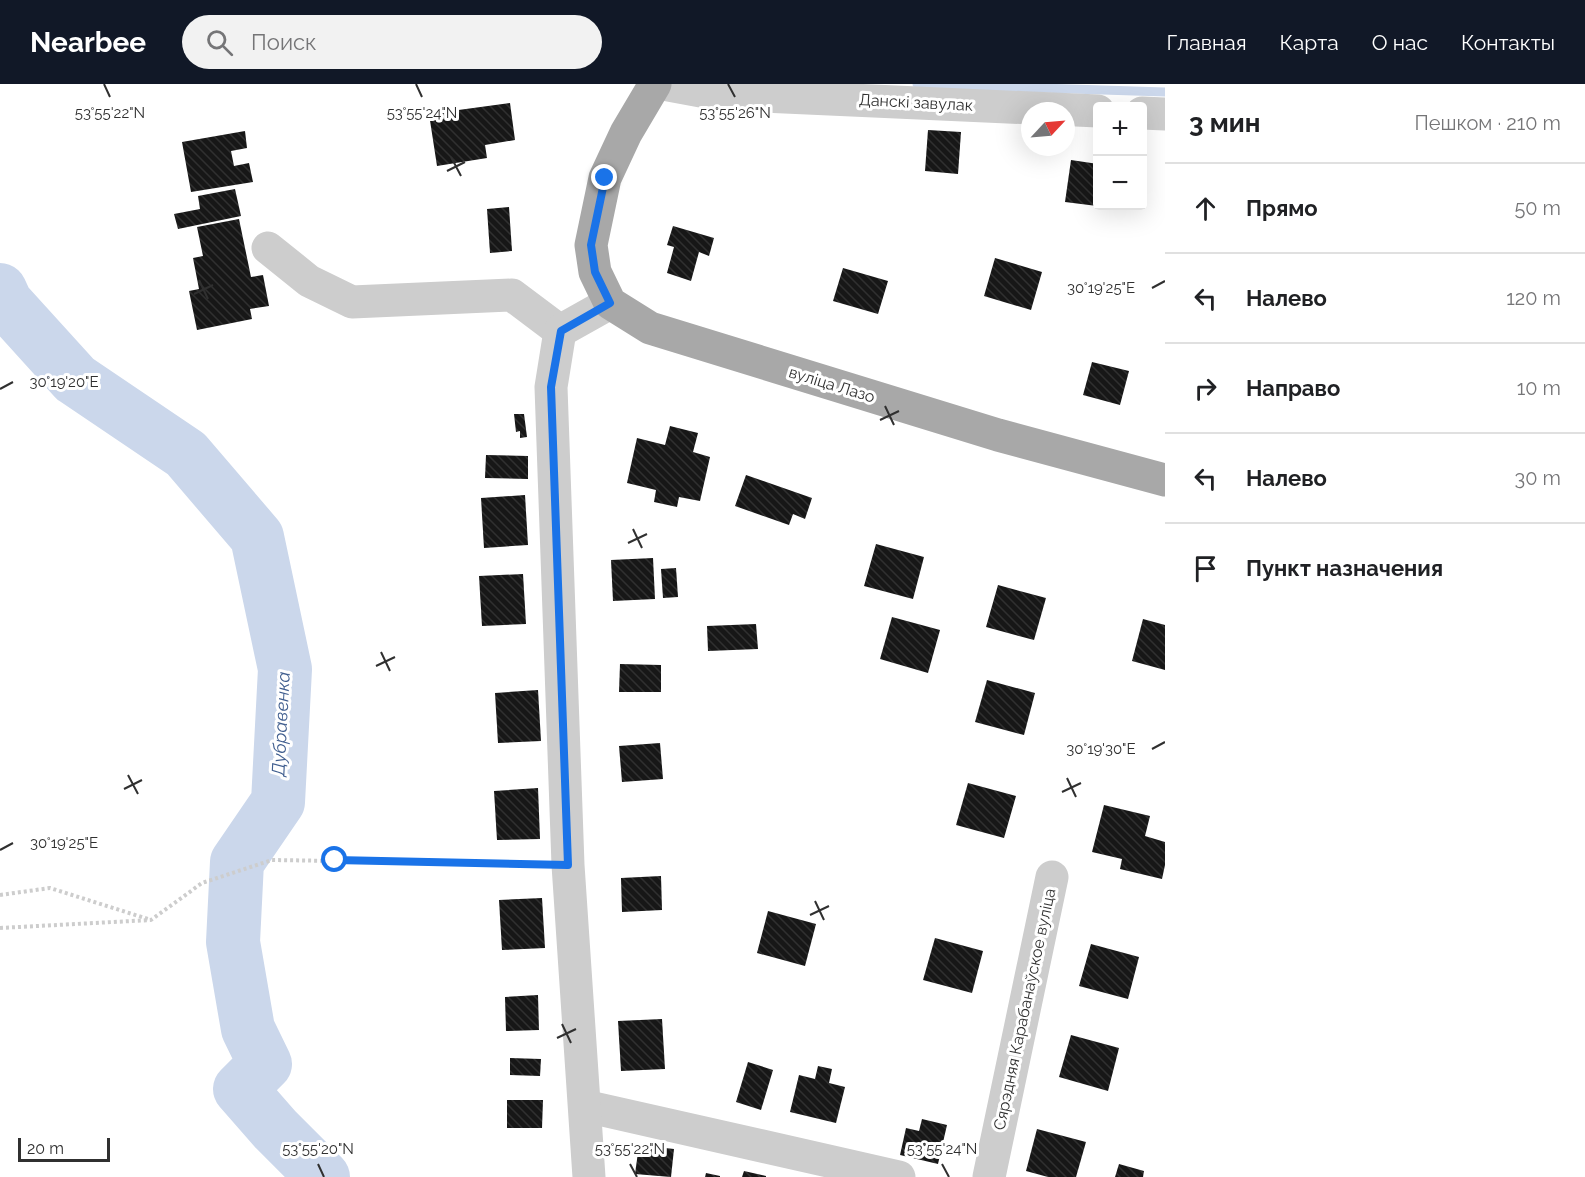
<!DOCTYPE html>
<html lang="ru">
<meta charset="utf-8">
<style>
body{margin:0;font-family:Raleway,sans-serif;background:#f2f2f2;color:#202124}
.controls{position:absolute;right:18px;top:18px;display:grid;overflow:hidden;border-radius:6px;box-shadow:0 6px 24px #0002}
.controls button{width:54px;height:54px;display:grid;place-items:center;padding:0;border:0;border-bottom:2px solid #e0e0e0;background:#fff;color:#202124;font:30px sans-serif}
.compass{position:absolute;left:1021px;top:18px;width:54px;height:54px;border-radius:50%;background:#fff;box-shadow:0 6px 24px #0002;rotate:64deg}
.scale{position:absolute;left:18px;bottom:15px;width:92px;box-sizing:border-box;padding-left:6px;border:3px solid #303030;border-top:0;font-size:16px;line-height:21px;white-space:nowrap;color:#303030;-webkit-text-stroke:4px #fff;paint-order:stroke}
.stop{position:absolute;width:18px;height:18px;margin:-14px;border:4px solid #1a73e8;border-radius:50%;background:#fff}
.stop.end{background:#1a73e8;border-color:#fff;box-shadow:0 2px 6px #0008}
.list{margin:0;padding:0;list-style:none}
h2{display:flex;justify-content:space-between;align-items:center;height:78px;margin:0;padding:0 24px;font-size:26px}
h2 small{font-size:20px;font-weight:400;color:#757577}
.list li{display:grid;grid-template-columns:39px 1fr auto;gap:18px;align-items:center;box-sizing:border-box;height:90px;padding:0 24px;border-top:2px solid #e0e0e0}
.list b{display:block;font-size:22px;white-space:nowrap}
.list em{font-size:20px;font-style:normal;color:#757577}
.icon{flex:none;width:33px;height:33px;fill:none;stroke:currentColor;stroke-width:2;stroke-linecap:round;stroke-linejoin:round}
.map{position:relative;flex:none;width:1165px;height:1093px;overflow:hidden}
header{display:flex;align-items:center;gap:36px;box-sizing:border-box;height:84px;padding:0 30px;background:#111827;color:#fff}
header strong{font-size:28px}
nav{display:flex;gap:33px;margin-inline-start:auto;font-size:21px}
.search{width:420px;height:54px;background:#f2f2f2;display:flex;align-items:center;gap:15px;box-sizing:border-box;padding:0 21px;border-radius:33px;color:#757577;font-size:22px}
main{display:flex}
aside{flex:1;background:#fff}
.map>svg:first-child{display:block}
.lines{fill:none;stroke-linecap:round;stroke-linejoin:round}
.stream{stroke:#cbd7eb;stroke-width:9}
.river{stroke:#cbd7eb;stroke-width:54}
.building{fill:url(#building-back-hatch)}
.path{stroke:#cdcdcd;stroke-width:4;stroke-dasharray:3 3;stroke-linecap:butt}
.minor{stroke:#cdcdcd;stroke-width:33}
.major{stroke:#a8a8a8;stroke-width:33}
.route{stroke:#1a73e8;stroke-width:8}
.ticks{fill:none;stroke:#303030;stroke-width:2}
.labels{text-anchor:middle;stroke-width:6;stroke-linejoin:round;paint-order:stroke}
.street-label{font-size:16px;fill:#303030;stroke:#fff}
.water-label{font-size:18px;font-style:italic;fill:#405e8f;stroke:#fff}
.ticks-label{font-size:15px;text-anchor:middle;fill:#303030;stroke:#fff;stroke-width:6;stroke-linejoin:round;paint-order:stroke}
</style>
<header>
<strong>Nearbee</strong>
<div class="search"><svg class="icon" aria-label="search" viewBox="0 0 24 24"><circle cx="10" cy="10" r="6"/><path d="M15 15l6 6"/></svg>Поиск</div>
<nav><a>Главная</a><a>Карта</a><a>О нас</a><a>Контакты</a></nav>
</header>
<main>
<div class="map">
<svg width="1165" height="1093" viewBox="0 0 1165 1093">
<defs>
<pattern id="building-back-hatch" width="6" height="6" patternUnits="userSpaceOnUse" patternTransform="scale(1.5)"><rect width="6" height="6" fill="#171717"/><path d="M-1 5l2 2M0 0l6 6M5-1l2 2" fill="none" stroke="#303030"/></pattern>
</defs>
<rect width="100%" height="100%" fill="#fff"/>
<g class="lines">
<polyline class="stream" points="917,0 1165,8"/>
<polyline class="river" points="0,206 6,219 75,295 186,370 257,453 285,585 278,718 237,778 233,858 248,945 265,980 240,1005 275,1045 323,1093"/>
</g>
<g class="building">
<polygon points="510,19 515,56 485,61 487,74 437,82 429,30"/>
<polygon points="928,46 961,48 958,90 925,87"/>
<polygon points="245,47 247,64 231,67 234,82 249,79 253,98 191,108 182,58"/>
<polygon points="1071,76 1098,80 1097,122 1065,118"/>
<polygon points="235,105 241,132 178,145 174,130 200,125 198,112"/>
<polygon points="509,123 512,167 490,169 487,125"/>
<polygon points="239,135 251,193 263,191 269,222 250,225 252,235 197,246 189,207 199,205 193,174 203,172 197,143"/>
<polygon points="673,142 714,154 709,172 699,168 691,197 667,189 674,163 667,161"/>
<polygon points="995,174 1042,188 1031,226 984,212"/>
<polygon points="843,184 888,197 878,230 833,217"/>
<polygon points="1092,278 1129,287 1120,321 1083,311"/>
<polygon points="514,330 524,330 527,353 520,354 520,347 516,348"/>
<polygon points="670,342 698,349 693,368 710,373 700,417 679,413 677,423 654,418 656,406 627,399 637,354 665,361"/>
<polygon points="486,371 528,372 528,395 485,394"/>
<polygon points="746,391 812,414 805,435 793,430 789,441 735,422"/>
<polygon points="525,411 528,461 484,464 481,414"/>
<polygon points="876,460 924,473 913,515 864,502"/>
<polygon points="653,474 655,515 613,517 611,476"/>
<polygon points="676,484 678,513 663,514 661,485"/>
<polygon points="523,490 526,540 482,542 479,492"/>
<polygon points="998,501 1046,514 1034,556 986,543"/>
<polygon points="892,533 940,546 928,589 880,575"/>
<polygon points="1143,535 1165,541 1165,586 1132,577"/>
<polygon points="756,540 758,565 708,567 707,542"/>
<polygon points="620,580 661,581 661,608 619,608"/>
<polygon points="987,596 1035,609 1024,651 975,638"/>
<polygon points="538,606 541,657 498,659 495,609"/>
<polygon points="660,659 663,695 622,698 619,662"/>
<polygon points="968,699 1016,712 1004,754 956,741"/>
<polygon points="538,704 540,755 497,756 494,707"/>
<polygon points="1104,721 1150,732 1145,752 1165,758 1165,781 1162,795 1120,785 1122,775 1092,768"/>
<polygon points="661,792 662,826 622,828 621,794"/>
<polygon points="542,814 545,864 502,866 499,816"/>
<polygon points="768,827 816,840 805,882 757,869"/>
<polygon points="935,854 983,867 972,909 923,896"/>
<polygon points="1091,860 1139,873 1128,915 1079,902"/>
<polygon points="538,911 539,946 506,947 505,913"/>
<polygon points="662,935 665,985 621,987 618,937"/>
<polygon points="1071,951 1119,964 1108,1007 1059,993"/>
<polygon points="510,974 541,975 540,992 510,991"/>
<polygon points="748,978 773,986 761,1026 736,1018"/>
<polygon points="818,982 832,985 829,999 845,1003 836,1039 790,1028 799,991 815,995"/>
<polygon points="507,1016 543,1016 542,1044 507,1044"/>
<polygon points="922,1035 947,1041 938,1080 900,1071 906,1044 919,1047"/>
<polygon points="1037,1045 1086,1058 1076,1093 1048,1093 1026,1087"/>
<polygon points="639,1061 674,1065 671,1093 635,1090"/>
<polygon points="1119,1080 1144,1087 1143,1093 1115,1093"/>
<polygon points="744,1087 766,1092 766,1093 742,1093"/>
<polygon points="706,1089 720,1092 720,1093 705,1093"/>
</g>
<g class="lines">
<g class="path">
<polyline points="0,811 50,804 148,835"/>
<polyline points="0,844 151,836 202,799 272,776 538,780"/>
</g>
<g class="minor">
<polyline points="663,0 717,10 1098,27"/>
<polyline points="1142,29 1165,30"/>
<polyline points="268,164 309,197 352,218 512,211 560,247"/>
<polyline points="585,1022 899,1093"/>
<polyline points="589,1093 568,781 551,303 560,247 610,219"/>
<polyline points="989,1093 1052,793"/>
</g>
<polyline class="major" points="655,0 626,49 605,94 591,161 595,188 610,219 650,244 998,351 1165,396"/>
</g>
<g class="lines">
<polyline class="route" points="335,776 568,781 551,303 561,247 610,219 595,188 591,161 605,94"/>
</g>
<path class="ticks" d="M 104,0 L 110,13M 416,0 L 422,13M 728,0 L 735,13M 451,73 L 461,92M 447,87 L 465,78M 199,196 L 208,215M 1152,204 L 1165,197M 194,210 L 213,201M 0,305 L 13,298M 885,322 L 894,341M 880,336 L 899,327M 633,445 L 642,464M 628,459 L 647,450M 381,568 L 390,587M 376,582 L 395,573M 1152,665 L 1165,658M 128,691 L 138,710M 1067,694 L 1076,713M 124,705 L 142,696M 1062,708 L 1081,699M 0,766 L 13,759M 815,817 L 824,836M 810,831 L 829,822M 562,940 L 571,959M 557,954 L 576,945M 318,1080 L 324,1093M 630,1080 L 637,1093M 942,1080 L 949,1093"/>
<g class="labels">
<g class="street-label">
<text transform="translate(916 18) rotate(3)" y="6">Данскі завулак</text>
<text transform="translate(832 300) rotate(17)" y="6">вуліца Лазо</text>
<text transform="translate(1024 925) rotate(-78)" y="6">Сярэдняя Карабанаўское вуліца</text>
</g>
<g class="water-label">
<text transform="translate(281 640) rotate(-87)" y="6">Дубравенка</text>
</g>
</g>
<g class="ticks-label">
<text x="110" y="34">53°55'22"N</text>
<text x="422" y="34">53°55'24"N</text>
<text x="735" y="34">53°55'26"N</text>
<text x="1101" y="209">30°19'25"E</text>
<text x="64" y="303">30°19'20"E</text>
<text x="1101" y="670">30°19'30"E</text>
<text x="64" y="764">30°19'25"E</text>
<text x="318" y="1070">53°55'20"N</text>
<text x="630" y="1070">53°55'22"N</text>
<text x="942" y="1070">53°55'24"N</text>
</g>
</svg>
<div class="controls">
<button>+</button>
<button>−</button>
</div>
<svg class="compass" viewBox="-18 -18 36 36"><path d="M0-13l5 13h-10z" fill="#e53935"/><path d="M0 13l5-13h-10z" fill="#757577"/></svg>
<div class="scale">20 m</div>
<div class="stop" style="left:335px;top:776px"></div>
<div class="stop end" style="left:605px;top:94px"></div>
</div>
<aside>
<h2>3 мин<small>Пешком · 210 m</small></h2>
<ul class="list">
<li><svg class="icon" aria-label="ahead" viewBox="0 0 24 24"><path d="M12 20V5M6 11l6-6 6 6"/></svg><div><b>Прямо</b></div><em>50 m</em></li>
<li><svg class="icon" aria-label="left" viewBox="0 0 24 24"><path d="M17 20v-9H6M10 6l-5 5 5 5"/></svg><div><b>Налево</b></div><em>120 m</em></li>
<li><svg class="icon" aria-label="right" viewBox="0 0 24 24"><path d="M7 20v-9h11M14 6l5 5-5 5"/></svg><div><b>Направо</b></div><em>10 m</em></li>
<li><svg class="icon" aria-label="left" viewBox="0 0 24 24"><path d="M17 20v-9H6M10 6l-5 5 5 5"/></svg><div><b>Налево</b></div><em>30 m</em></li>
<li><svg class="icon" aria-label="arrive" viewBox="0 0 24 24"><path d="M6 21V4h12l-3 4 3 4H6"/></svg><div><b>Пункт назначения</b></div></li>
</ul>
</aside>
</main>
